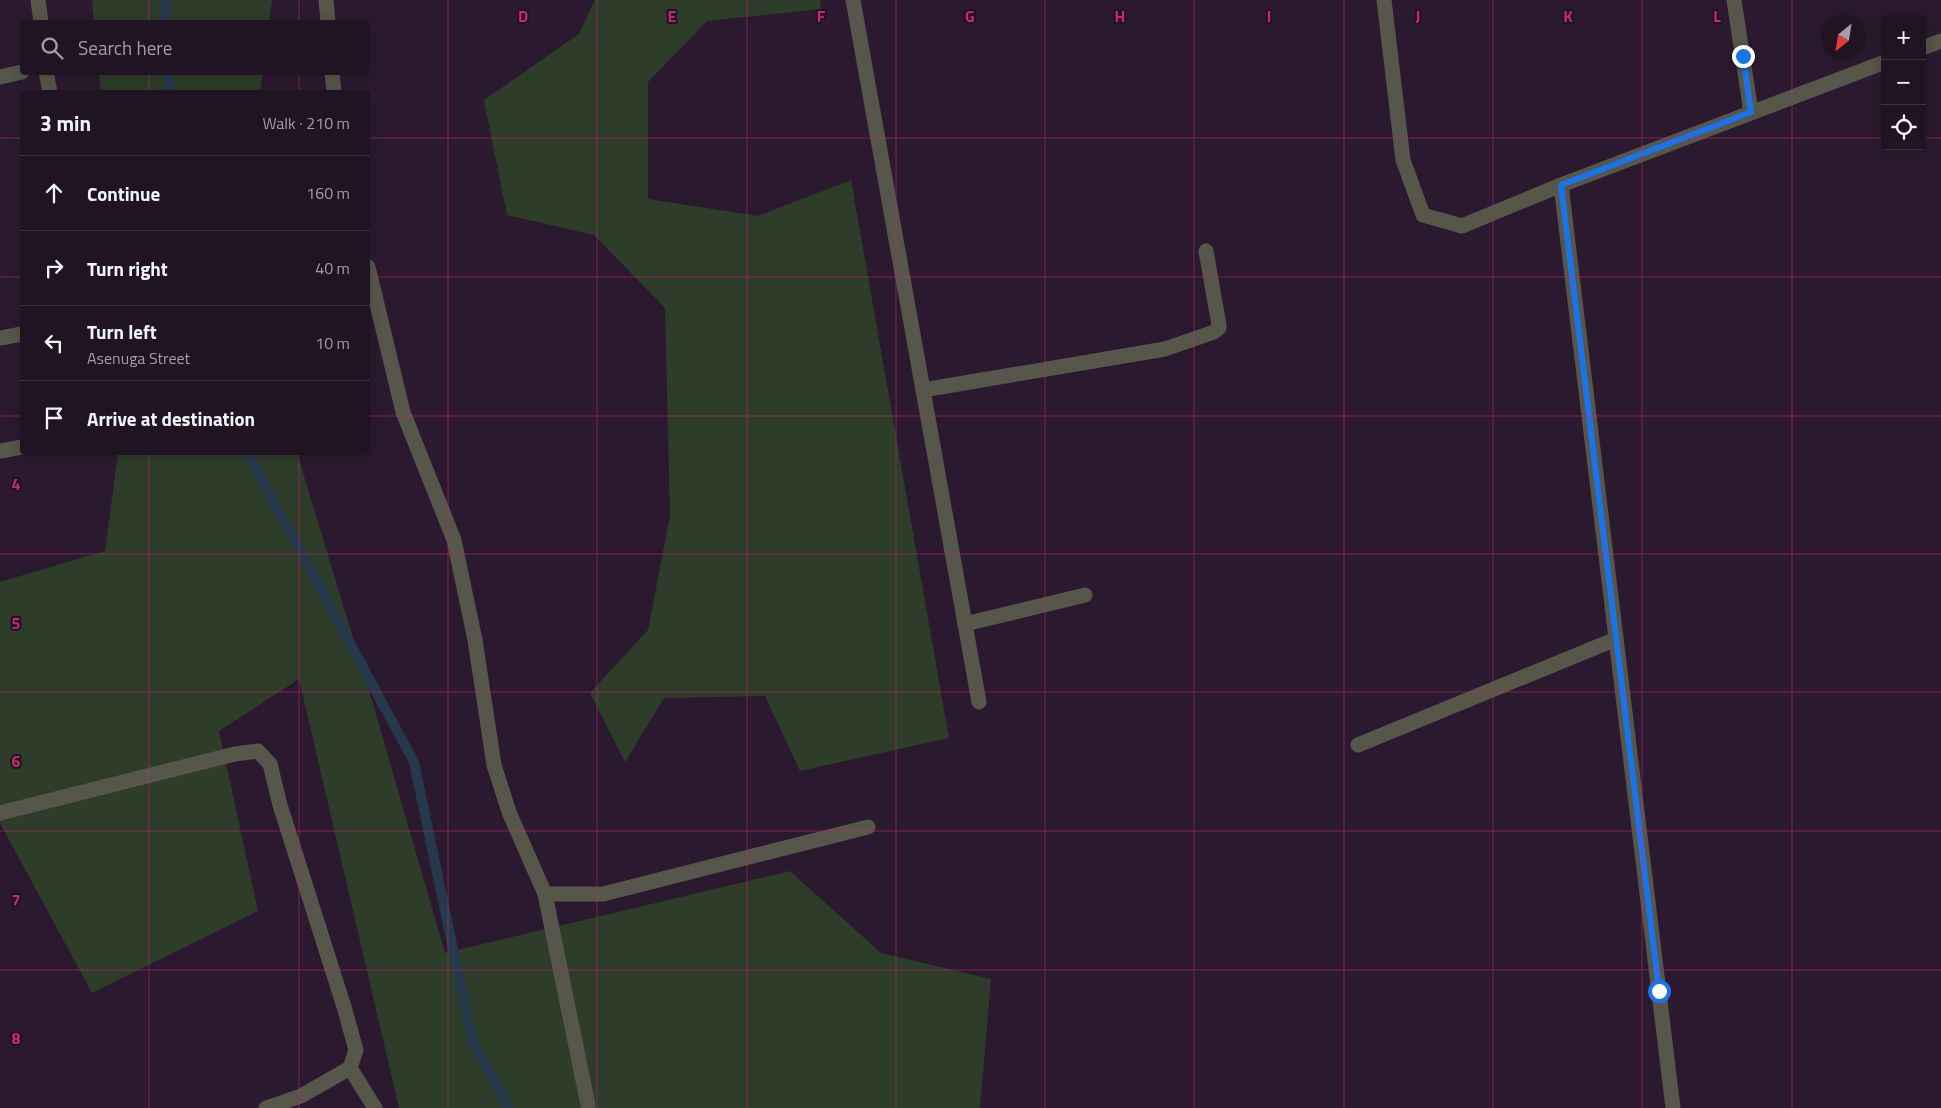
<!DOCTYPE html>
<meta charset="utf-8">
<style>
body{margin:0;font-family:"Titillium Web",sans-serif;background:#281d2b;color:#f1f3f6}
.controls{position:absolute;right:15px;top:15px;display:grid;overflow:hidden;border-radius:5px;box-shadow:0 2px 12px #0003}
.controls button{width:45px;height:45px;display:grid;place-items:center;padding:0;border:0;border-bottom:1px solid #3d3341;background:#201423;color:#f1f3f6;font:25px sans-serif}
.compass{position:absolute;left:1821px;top:15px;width:45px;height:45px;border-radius:50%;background:#201423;box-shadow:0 2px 12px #0003;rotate:210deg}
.stop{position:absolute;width:15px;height:15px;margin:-11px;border:4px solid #1a73e8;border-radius:50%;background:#fff}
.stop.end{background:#1a73e8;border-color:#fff;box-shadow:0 1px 5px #0008}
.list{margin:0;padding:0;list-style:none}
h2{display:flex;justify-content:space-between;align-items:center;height:65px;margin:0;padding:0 20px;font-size:21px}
h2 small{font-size:16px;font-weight:400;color:#a29ea6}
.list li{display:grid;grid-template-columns:32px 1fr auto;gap:15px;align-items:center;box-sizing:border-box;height:75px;padding:0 20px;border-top:1px solid #3d3341}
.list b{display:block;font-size:19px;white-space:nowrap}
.list p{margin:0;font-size:16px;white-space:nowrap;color:#a29ea6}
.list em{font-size:16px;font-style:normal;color:#a29ea6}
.icon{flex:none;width:28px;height:28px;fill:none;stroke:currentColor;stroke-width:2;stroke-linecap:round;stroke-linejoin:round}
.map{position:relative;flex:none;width:1941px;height:1108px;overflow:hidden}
.search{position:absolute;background:#201423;box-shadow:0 2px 12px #0003;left:20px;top:20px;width:350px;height:55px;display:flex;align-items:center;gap:12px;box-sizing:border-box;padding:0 18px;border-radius:5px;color:#a29ea6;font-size:19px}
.panel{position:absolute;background:#201423;box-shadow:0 2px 12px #0003;left:20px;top:90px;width:350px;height:365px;border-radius:5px}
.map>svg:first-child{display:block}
.green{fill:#2e3c2a}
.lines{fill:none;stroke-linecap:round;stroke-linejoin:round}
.stream{stroke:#26394c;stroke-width:10}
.lane{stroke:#57564b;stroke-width:15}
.street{stroke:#57564b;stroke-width:15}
.route{stroke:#1a73e8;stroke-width:6}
.grid{fill:none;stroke:#c52b69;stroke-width:1;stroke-opacity:0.55}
.grid-label{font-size:16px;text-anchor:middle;font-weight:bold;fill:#c52b69;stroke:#211125;stroke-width:4;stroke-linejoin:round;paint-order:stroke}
</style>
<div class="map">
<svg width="1941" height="1108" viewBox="0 0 1941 1108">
<rect width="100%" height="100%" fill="#2b1a2f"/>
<g class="green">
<polygon points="92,0 272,0 269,22 94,22"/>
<polygon points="595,0 820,0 821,9 707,21 648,82 648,199 758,216 851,180 949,738 800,771 765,696 664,698 625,762 590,693 648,630 670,515 665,308 594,235 507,215 484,100 579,34"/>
<polygon points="99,73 99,72 263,73 260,92 101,92"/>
<polygon points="118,453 297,453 373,704 445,953 790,871 881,953 991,979 980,1108 399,1108 299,679 219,731 258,911 92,993 0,823 0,582 105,551"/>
</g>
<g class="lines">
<g class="stream">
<polyline points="165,0 166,22"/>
<polyline points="169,72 170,92"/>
<polyline points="247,452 414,762 472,1040 509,1108"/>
</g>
<g class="lane">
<polyline points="38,0 41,22"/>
<polyline points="326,0 328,22"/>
<polyline points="46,72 50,92"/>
<polyline points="332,72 334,92"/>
<polyline points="0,77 22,72"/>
<polyline points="368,267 403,412 454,540 475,640 494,765 509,812 545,894 603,894 868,827"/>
<polyline points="0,338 22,334"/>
<polyline points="923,390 1165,349 1214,332 1219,328 1219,325 1206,251"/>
<polyline points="0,451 22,447"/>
<polyline points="965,624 1085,595"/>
<polyline points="1358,745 1616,639"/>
<polyline points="545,894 588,1105"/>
<polyline points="350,1068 375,1108"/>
</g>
<g class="street">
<polyline points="853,0 979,702"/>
<polyline points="1384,0 1403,160 1423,215 1462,226 1561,185 1885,62"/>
<polyline points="1734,0 1751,112"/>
<polyline points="1922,48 1941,41"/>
<polyline points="1561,185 1673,1108"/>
<polyline points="0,813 235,754 258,751 270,764 280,805 345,1010 356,1050 350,1068 301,1096 266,1108"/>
</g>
</g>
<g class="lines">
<polyline class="route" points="1659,991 1561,185 1751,112 1743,56"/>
</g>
<path class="grid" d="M 149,0 L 149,22M 299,0 L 299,22M 448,0 L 448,1108M 597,0 L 597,1108M 747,0 L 747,1108M 896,0 L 896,1108M 1045,0 L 1045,1108M 1194,0 L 1194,1108M 1344,0 L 1344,1108M 1493,0 L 1493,1108M 1642,0 L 1642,1108M 1792,0 L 1792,1108M 149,72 L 149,92M 299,72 L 299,92M 0,138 L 22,138M 368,138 L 1885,138M 1922,138 L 1941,138M 0,277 L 22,277M 368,277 L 1941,277M 0,416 L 22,416M 368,416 L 1941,416M 149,452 L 149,1108M 299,452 L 299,1108M 0,554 L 1941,554M 0,692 L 1941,692M 0,831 L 1941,831M 0,970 L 1941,970"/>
<g class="grid-label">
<text x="523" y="22">D</text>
<text x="672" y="22">E</text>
<text x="821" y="22">F</text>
<text x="970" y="22">G</text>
<text x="1120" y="22">H</text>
<text x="1269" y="22">I</text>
<text x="1418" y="22">J</text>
<text x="1568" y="22">K</text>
<text x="1717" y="22">L</text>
<text x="16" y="490">4</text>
<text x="16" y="629">5</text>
<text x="16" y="767">6</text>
<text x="16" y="906">7</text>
<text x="16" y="1044">8</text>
</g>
</svg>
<div class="controls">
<button>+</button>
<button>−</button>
<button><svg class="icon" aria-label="locate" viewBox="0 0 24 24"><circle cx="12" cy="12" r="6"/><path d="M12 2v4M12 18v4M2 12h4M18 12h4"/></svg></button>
</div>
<svg class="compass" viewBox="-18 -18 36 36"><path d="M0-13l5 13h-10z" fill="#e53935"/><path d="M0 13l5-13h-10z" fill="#a29ea6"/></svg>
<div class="stop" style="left:1659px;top:991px"></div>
<div class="stop end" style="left:1743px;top:56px"></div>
<div class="search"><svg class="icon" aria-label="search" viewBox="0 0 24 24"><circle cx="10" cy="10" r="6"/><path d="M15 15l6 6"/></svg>Search here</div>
<section class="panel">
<h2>3 min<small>Walk · 210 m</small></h2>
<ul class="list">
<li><svg class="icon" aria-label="ahead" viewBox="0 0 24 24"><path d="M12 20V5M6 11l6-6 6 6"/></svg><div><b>Continue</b></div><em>160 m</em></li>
<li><svg class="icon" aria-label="right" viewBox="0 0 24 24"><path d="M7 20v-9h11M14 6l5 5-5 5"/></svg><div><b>Turn right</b></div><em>40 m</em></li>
<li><svg class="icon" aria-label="left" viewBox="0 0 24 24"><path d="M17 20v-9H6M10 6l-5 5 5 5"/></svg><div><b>Turn left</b><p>Asenuga Street</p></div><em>10 m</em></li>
<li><svg class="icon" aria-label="arrive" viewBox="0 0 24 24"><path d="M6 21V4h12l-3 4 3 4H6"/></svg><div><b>Arrive at destination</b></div></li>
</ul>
</section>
</div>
